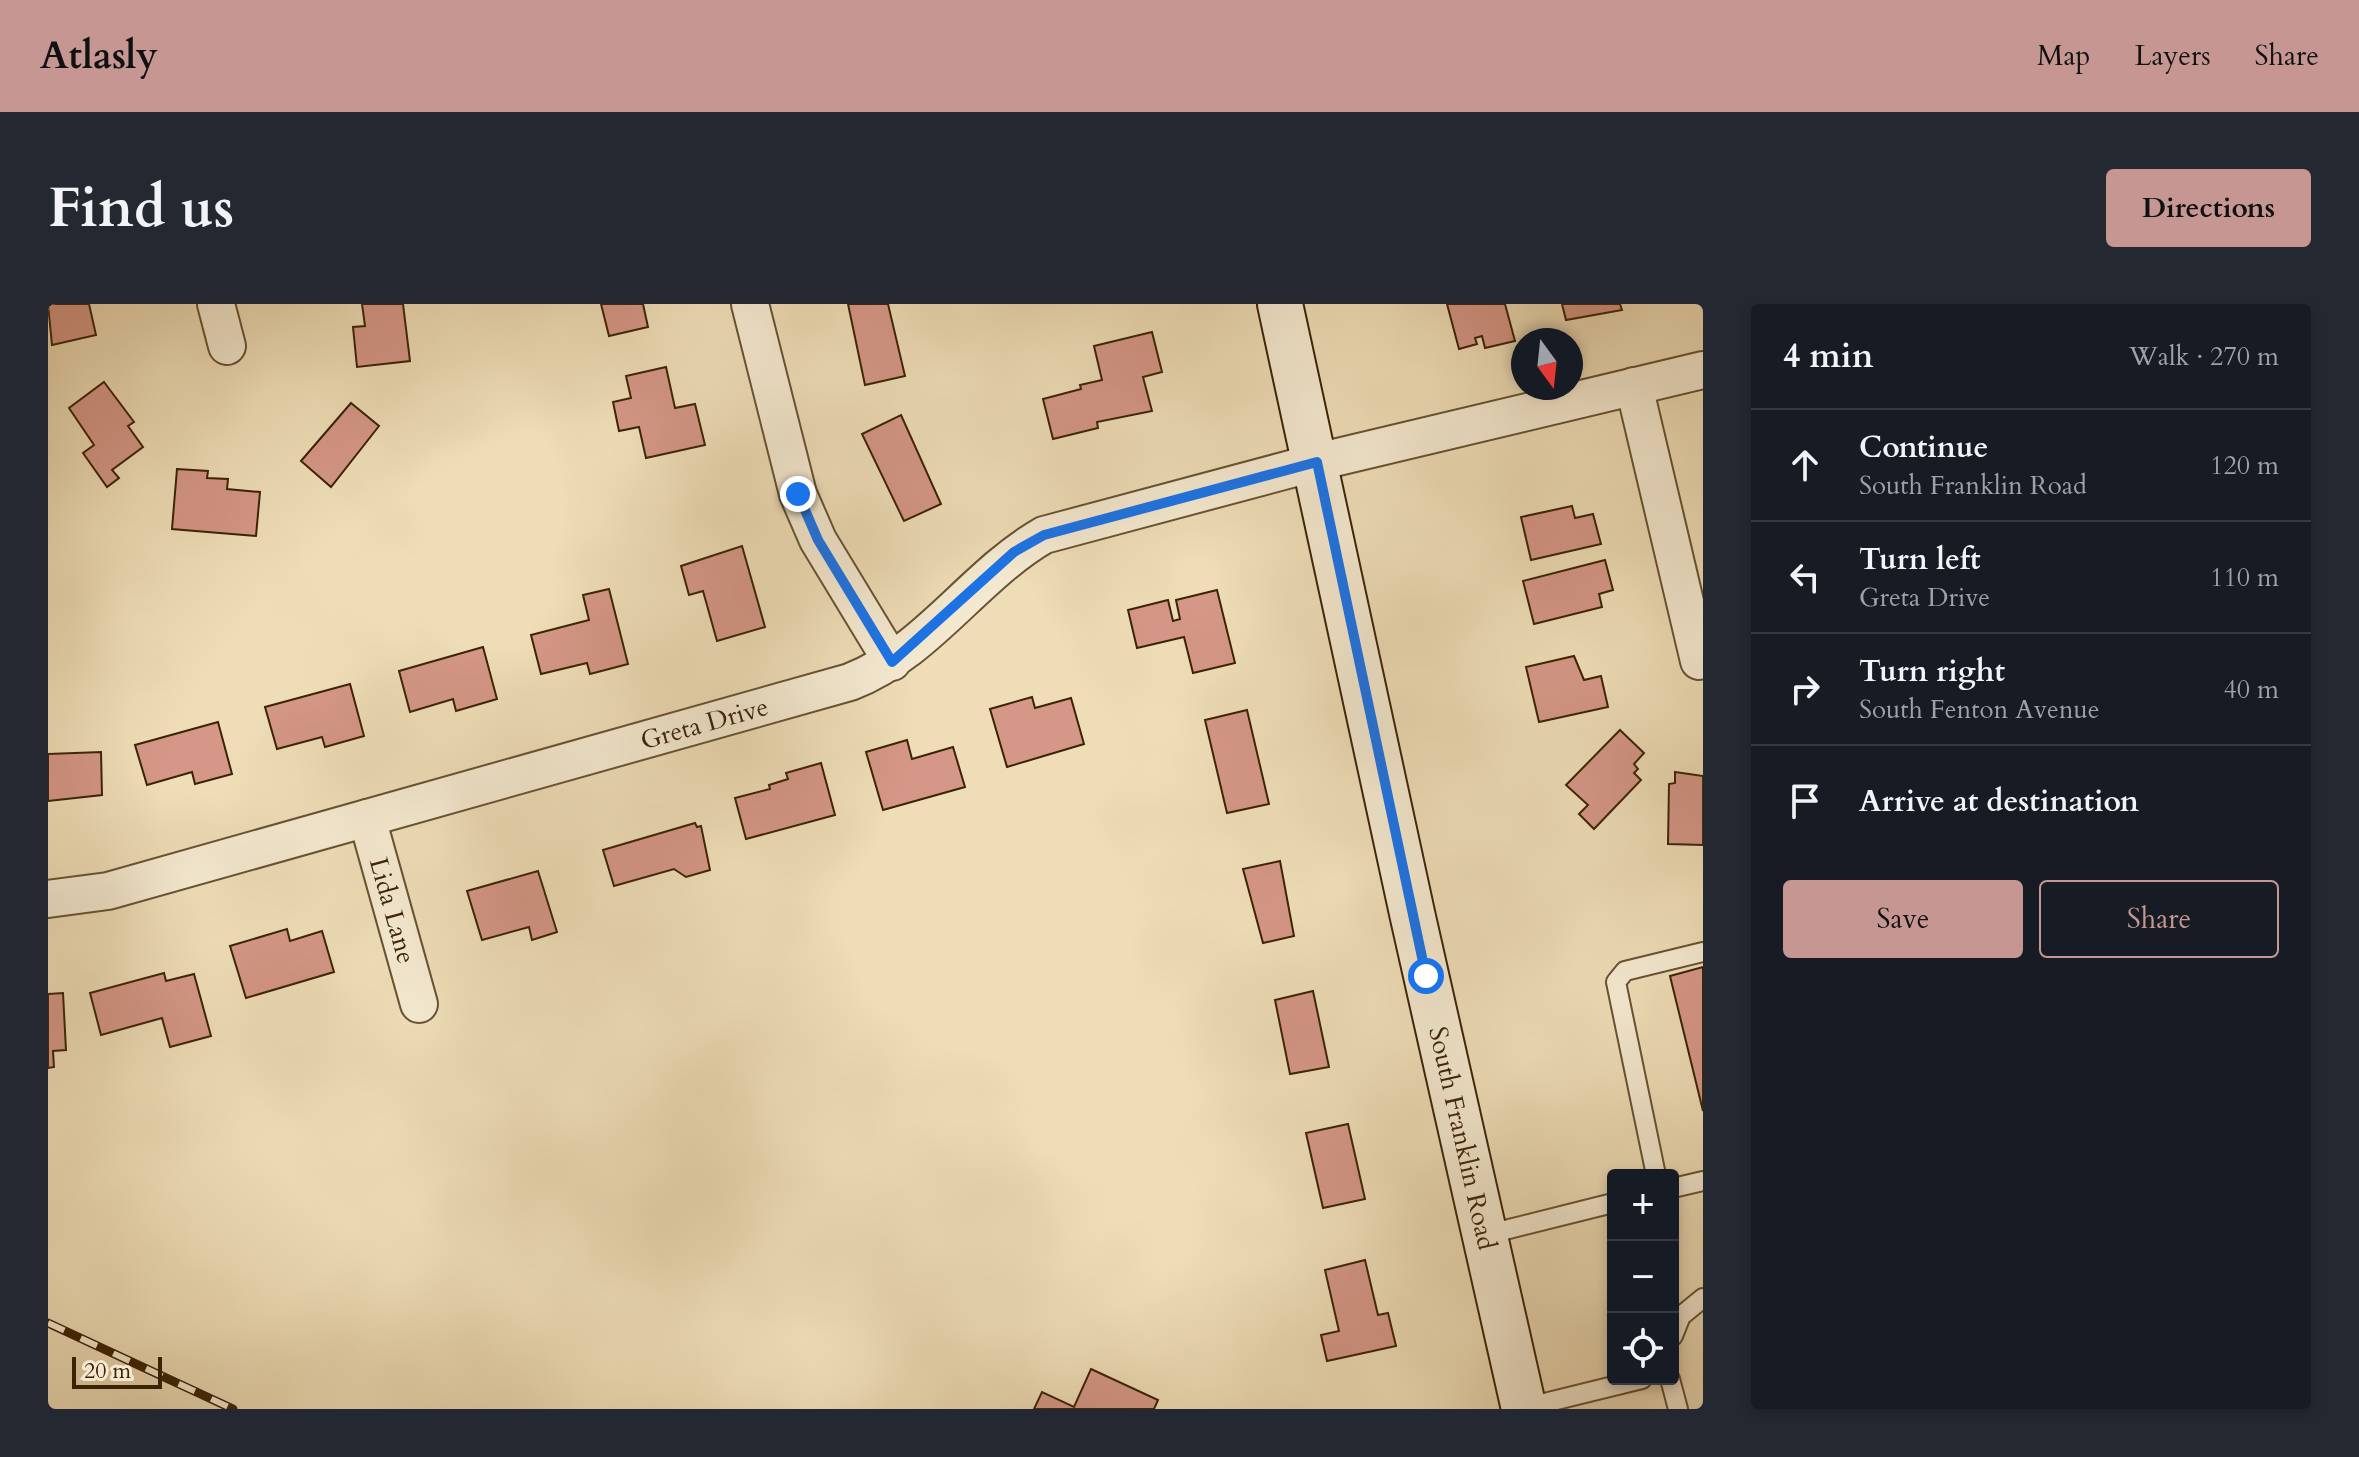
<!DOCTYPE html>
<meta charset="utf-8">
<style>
body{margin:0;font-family:Cardo,serif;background:#242831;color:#f1f3f6}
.controls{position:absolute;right:24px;bottom:24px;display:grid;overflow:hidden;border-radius:8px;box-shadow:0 4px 12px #0003}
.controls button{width:72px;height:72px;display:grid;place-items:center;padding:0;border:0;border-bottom:2px solid #363941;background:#171b24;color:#f1f3f6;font:40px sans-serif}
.compass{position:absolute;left:1463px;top:24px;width:72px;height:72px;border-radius:50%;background:#171b24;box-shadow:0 4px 12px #0003;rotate:165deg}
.scale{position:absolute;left:24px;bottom:20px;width:90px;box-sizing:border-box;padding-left:8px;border:4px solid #3b2306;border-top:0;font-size:22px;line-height:28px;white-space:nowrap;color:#3b2306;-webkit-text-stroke:6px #f4e9d0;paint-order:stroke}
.stop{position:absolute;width:24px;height:24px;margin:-18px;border:6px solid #1a73e8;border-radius:50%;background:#fff}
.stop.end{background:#1a73e8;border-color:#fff;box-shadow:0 2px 8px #0008}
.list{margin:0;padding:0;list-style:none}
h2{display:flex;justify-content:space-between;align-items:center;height:104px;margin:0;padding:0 32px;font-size:34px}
h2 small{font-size:26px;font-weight:400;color:#9ea1a6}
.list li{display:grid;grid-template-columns:52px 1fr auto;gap:24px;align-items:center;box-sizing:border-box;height:112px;padding:0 32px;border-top:2px solid #363941}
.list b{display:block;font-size:30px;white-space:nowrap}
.list p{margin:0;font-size:26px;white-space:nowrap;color:#9ea1a6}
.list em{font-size:26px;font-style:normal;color:#9ea1a6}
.actions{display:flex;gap:16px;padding:24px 32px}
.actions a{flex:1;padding:18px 0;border:2px solid #c59692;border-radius:8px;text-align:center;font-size:28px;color:#c59692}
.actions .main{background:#c59692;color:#111}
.icon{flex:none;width:44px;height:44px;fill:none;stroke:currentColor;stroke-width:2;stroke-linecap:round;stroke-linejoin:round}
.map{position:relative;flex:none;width:1655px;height:1105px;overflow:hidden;border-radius:8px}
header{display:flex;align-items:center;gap:48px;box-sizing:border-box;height:112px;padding:0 40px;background:#c59692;color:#111}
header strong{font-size:38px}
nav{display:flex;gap:44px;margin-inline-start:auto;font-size:28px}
.intro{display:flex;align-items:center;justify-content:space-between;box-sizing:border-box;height:192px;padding:0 48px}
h1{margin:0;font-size:56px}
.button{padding:20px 36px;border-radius:8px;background:#c59692;color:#111;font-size:28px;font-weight:700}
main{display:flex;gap:48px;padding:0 48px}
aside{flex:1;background:#171b24;border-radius:8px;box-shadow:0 4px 12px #0003}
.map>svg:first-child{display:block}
.building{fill:#d59787;stroke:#3b2306;stroke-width:2}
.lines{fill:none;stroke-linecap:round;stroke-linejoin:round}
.service-casing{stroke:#685232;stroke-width:22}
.minor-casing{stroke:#685232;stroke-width:40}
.secondary-casing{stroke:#3b2306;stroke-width:48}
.service{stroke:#f4e9d0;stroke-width:18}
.minor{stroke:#f4e9d0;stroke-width:36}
.secondary{stroke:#f4e9d0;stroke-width:44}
.rail-casing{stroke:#3b2306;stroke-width:9}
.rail{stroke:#f4e9d0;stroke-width:6;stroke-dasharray:18;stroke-linecap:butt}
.route{stroke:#1a73e8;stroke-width:10}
.labels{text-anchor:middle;stroke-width:7;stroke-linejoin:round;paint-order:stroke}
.street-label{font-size:26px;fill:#3b2306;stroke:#f4e9d0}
</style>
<header>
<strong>Atlasly</strong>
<nav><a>Map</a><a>Layers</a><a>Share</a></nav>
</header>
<div class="intro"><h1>Find us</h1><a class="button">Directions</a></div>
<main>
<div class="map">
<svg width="1655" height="1105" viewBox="0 0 1655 1105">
<rect width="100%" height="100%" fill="#eeddb7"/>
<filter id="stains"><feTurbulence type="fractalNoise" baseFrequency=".0025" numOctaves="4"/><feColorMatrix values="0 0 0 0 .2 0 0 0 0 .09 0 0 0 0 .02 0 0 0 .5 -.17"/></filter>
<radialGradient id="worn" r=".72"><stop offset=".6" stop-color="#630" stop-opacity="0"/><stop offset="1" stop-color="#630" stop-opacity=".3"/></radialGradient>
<g class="building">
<polygon points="0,0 41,0 48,31 4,41"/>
<polygon points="314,0 355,0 362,57 309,63 305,23 317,22"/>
<polygon points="553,0 595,0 600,23 561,32"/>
<polygon points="800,0 840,0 857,72 817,81"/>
<polygon points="1399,0 1457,0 1467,37 1437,44 1434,32 1427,34 1429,40 1411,45"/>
<polygon points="1514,0 1572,0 1574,6 1518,16"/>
<polygon points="1104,28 1114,68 1095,73 1104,107 1049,118 1050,124 1005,135 995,95 1033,85 1032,81 1054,76 1046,42"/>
<polygon points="618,63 627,104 647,100 657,141 598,154 591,123 571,127 565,98 583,94 578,72"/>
<polygon points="56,78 86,118 80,122 95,143 64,166 71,174 59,183 35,149 46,141 21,104"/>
<polygon points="303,99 331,122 283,183 253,157"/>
<polygon points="853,111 893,200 856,217 814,130"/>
<polygon points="129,165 160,167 159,174 180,175 179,185 212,188 208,232 124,225"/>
<polygon points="1524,202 1527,214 1545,210 1553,240 1483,256 1473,213"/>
<polygon points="694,242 717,323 669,337 655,287 641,291 633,262"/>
<polygon points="1557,256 1565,286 1551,290 1554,303 1486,320 1475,277"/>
<polygon points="561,285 580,360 542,370 539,359 493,370 483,331 541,316 535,291"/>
<polygon points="1169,286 1187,359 1145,369 1136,333 1089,344 1080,306 1120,296 1125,317 1132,315 1128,296"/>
<polygon points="435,343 449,395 408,407 405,395 362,408 351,367"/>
<polygon points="1526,352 1536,376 1553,372 1560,403 1491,418 1478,363"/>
<polygon points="302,380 316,432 277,443 274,433 229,445 217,403"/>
<polygon points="984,393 987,404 1023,394 1036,440 959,463 942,405"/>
<polygon points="1199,406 1221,500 1179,509 1157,416"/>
<polygon points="170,418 184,470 147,480 144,468 99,481 87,441"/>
<polygon points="1572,426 1596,449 1586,460 1590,465 1586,469 1593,476 1546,525 1531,510 1540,501 1518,481"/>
<polygon points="859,436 864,455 905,443 917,483 835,506 818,448"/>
<polygon points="53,448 54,491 0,497 0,450"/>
<polygon points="773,459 787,511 698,535 687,494 722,485 721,481 740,475 738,469"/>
<polygon points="1627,468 1655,472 1655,541 1620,540 1621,480 1627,479"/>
<polygon points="647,519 649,523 653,522 662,566 638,573 626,565 566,582 555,546"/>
<polygon points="1232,557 1246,632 1215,639 1195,565"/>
<polygon points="490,567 509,628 484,636 481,623 434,636 419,587"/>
<polygon points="239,625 242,637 274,627 286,668 198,694 182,642"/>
<polygon points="1655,663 1655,807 1622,672"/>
<polygon points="116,669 118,677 146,670 163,732 122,743 114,714 53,731 42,689"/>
<polygon points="1265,687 1281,763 1242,770 1227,696"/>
<polygon points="15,689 18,746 5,747 6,763 0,764 0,690"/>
<polygon points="1300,820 1317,895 1275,904 1258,829"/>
<polygon points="1317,956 1330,1011 1340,1009 1348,1042 1279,1057 1273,1031 1291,1027 1277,966"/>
<polygon points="1043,1065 1110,1096 1106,1105 986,1105 994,1088 1026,1103"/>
</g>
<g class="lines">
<defs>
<g id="service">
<polyline points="1608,871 1568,678 1577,667 1655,648"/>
<polyline points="1625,884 1655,877"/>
<polyline points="1437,931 1565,899"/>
<polyline points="1625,1032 1633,1012 1655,994"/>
<polyline points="1622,1075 1630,1105"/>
<polyline points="1476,1104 1594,1075"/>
</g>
<g id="minor">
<polyline points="168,0 179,42"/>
<polyline points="702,0 750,190 770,236 844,358"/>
<polyline points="1586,82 1651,357"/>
<path id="s1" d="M 319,514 L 371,700"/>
<path id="s2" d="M 0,595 L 60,587 L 802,378 C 880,348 925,272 996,231 L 1269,158 L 1655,66"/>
</g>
<g id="secondary">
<path id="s3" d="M 1232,0 L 1364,609 L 1476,1105"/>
</g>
</defs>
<use href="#service" class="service-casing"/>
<use href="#minor" class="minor-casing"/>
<use href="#secondary" class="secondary-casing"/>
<use href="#service" class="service"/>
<use href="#minor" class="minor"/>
<use href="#secondary" class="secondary"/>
<defs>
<polyline id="rail" points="0,1019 185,1105"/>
</defs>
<use href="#rail" class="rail-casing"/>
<use href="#rail" class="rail"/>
</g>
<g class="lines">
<polyline class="route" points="750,190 770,236 844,358 966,248 996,231 1269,158 1378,672"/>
</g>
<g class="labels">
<g class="street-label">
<text dy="9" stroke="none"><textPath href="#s2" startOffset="680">Greta Drive</textPath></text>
<text dy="9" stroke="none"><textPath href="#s1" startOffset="96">Lida Lane</textPath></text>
<text dy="9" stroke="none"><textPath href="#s3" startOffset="854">South Franklin Road</textPath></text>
</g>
</g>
<rect width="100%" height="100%" filter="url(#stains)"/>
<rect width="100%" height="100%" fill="url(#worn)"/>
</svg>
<div class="controls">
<button>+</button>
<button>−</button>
<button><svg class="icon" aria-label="locate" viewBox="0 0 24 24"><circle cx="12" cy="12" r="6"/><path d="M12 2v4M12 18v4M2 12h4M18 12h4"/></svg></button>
</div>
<svg class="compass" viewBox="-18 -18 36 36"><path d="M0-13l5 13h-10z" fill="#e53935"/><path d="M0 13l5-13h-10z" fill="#9ea1a6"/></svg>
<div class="scale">20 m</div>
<div class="stop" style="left:1378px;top:672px"></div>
<div class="stop end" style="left:750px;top:190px"></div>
</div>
<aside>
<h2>4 min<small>Walk · 270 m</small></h2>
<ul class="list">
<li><svg class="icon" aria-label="ahead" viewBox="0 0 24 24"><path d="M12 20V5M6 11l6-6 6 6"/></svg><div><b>Continue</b><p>South Franklin Road</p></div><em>120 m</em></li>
<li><svg class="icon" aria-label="left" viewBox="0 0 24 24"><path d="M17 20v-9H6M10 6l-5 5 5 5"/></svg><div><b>Turn left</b><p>Greta Drive</p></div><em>110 m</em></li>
<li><svg class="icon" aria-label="right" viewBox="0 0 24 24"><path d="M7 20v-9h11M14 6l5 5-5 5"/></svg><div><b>Turn right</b><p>South Fenton Avenue</p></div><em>40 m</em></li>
<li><svg class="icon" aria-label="arrive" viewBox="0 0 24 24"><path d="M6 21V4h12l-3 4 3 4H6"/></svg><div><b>Arrive at destination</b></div></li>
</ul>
<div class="actions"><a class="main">Save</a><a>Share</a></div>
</aside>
</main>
